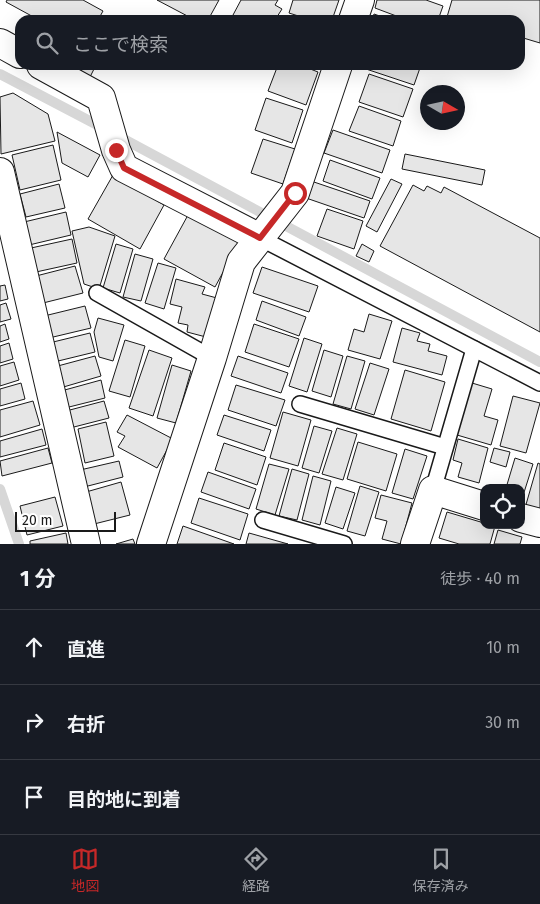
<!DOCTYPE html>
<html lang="ja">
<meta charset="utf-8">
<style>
body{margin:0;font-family:"Fira Sans","Noto Sans JP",sans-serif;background:#20242c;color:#f1f3f6}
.controls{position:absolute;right:15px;bottom:15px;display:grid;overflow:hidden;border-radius:10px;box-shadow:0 5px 20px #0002}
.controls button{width:45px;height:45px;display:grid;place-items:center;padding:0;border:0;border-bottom:1px solid #363941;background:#171b24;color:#f1f3f6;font:25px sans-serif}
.compass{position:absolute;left:420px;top:85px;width:45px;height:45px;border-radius:50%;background:#171b24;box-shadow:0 5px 20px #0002;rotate:99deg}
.scale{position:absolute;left:15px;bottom:12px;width:101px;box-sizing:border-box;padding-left:5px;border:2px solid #1a1a1a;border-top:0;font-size:14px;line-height:18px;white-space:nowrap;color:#1a1a1a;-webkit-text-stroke:4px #fff;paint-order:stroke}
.stop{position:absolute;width:15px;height:15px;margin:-11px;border:4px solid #c62828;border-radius:50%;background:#fff}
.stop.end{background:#c62828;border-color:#fff;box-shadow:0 1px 5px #0008}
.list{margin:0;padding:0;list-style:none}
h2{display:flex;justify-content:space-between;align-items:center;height:65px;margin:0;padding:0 20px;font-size:21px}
h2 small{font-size:16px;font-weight:400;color:#9ea1a6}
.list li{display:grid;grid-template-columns:32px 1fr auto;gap:15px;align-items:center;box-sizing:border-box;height:75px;padding:0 20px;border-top:1px solid #363941}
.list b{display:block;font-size:19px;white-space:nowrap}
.list em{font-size:16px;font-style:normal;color:#9ea1a6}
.icon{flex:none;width:28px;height:28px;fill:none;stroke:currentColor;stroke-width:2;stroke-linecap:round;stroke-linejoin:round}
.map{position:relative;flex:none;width:540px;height:544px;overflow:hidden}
.search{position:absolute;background:#171b24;box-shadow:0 5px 20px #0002;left:15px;right:15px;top:15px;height:55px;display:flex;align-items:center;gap:12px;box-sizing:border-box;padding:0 18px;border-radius:15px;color:#9ea1a6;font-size:19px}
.sheet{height:290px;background:#171b24}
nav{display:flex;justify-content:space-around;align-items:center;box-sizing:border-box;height:70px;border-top:1px solid #363941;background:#171b24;font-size:14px;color:#9ea1a6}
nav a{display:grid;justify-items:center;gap:2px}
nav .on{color:#c62828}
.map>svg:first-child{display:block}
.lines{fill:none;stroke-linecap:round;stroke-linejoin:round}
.stream{stroke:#d7d7d7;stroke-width:10}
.building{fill:#e6e6e6;stroke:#1a1a1a}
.service-casing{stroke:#1a1a1a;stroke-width:18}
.minor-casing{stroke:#1a1a1a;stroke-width:30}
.service{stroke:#fff;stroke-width:15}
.minor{stroke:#fff;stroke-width:28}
.route{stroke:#c62828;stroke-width:6}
</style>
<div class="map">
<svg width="540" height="544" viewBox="0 0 540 544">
<rect width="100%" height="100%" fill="#fff"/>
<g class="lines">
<g class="stream">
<polyline points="0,74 105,129"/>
<polyline points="118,136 540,362"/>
<polyline points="0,489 19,544"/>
</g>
</g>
<g class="building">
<polygon points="7,0 83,0 103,11 98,20 39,20 6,2"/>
<polygon points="157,0 219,0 208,20 195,20"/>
<polygon points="241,0 278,0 275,5 282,9 275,20 237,20 238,18 233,15"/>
<polygon points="293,0 339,0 332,20 311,20 289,13"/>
<polygon points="377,0 426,0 443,6 438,20 407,20 375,8"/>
<polygon points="452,0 540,0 540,43 520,37 520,20 456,20 447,17"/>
<polygon points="374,14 391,20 372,20"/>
<polygon points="84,65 96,65 88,81 78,76"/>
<polygon points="278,65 300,65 318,72 306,105 268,91"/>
<polygon points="364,65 421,65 414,85 363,68"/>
<polygon points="369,74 413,89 403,117 359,102"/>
<polygon points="13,93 48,114 55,141 1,154 0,97"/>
<polygon points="266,98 303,110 292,143 255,130"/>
<polygon points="359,106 401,121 393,146 349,131"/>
<polygon points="333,130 390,150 382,173 324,153"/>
<polygon points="57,132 100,155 88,177 62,163"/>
<polygon points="263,139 295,149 283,184 251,173"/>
<polygon points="53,145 61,180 20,190 12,155"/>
<polygon points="405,154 485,170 482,185 402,169"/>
<polygon points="330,160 380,178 372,199 323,181"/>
<polygon points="113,175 164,205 140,249 88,219"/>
<polygon points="391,179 402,184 377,232 366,226"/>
<polygon points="311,181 370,201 364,218 306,198"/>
<polygon points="59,184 65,208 26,217 20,194"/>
<polygon points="413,185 424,191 427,186 441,193 444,187 540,238 540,332 380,246"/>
<polygon points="327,209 363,221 354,249 317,236"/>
<polygon points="66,212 71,235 29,245 24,222"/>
<polygon points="188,215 239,243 215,287 164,259"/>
<polygon points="89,227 115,236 99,289 84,284 72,231"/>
<polygon points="72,239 77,263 36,272 31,248"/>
<polygon points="116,244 133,249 120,293 103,288"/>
<polygon points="362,244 374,251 369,262 356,256"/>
<polygon points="135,254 153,259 141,301 123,297"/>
<polygon points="158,263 176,268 164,309 145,303"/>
<polygon points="75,266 83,293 43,303 36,276"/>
<polygon points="262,267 318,286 309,312 253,293"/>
<polygon points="176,279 205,287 202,294 217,298 206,337 187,332 188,325 178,323 182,307 170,304"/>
<polygon points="5,285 8,299 0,301 0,286"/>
<polygon points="262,301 306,317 299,336 256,320"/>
<polygon points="6,303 11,319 0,322 0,305"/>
<polygon points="85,306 91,328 49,338 44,316"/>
<polygon points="369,314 392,321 380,359 348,350 354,329 364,332"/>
<polygon points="98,318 124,325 113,361 99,357 94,332"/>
<polygon points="5,324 9,339 0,342 0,326"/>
<polygon points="254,324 299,339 289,367 245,352"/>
<polygon points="402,328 420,333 417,341 430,344 428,351 447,356 442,375 393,362"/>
<polygon points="90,333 95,352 54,362 49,343"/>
<polygon points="304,338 322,344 307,392 289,386"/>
<polygon points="125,340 145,346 130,397 109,391"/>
<polygon points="9,343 13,359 0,363 0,346"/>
<polygon points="149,350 172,358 153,416 129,408"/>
<polygon points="324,350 343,356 331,397 312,391"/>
<polygon points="95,356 101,376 60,388 54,367"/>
<polygon points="238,356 288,373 281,393 231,376"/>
<polygon points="347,356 365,361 351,409 333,404"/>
<polygon points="14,362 19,380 0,386 0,366"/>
<polygon points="370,363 389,369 374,415 355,409"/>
<polygon points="172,365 191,371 176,423 157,418"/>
<polygon points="405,370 445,382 431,431 391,419"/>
<polygon points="101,380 105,398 65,408 61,391"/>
<polygon points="21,383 25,399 0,406 0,389"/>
<polygon points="472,383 492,389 484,416 498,420 491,445 457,435"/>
<polygon points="236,385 285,400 276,426 228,410"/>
<polygon points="513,396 540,403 526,453 500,446"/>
<polygon points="33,401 40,425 0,437 0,410"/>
<polygon points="104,401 109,418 70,428 66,411"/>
<polygon points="283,412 311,420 298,466 270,458"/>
<polygon points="127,415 173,439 157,468 118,447 125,436 117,432"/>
<polygon points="224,415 271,430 264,451 217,435"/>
<polygon points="106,422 114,456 85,463 78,429"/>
<polygon points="314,426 332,431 319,473 302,468"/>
<polygon points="337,428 357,434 343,480 322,474"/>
<polygon points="42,429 46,445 0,457 0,441"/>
<polygon points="458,439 488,448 479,483 458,477 462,463 453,460"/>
<polygon points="358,442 397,454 386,491 347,479"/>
<polygon points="224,443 266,457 257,485 215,470"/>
<polygon points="48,448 52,463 2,476 0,461"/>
<polygon points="494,448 510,452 506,467 490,462"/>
<polygon points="405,449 427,456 413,499 392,493"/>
<polygon points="515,458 533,464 521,502 521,488 506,488"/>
<polygon points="119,461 123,477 84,487 80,470"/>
<polygon points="538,463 540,464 540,512 525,508"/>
<polygon points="269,464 289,469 275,515 256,509"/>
<polygon points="292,469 309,474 297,520 279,516"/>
<polygon points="208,472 256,489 249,509 201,492"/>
<polygon points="313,476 331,481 320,525 302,520"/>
<polygon points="121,482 130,515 94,524 86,492"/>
<polygon points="360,486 379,492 365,536 347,531"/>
<polygon points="336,487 355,493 343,529 325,523"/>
<polygon points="381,495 412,503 401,544 382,539 387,521 375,518"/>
<polygon points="55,497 63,526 27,535 20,506"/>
<polygon points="199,498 248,514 240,540 191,523"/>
<polygon points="447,512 484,523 484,525 495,526 490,544 459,544 439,538"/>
<polygon points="183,526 234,544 177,544"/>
<polygon points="498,530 522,537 520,544 494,544"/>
<polygon points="66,533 68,544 30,544 30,541"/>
<polygon points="249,533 288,544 246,544"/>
<polygon points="133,539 135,544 116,544"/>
</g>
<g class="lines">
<defs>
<g id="service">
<polyline points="260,238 540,383"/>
<polyline points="97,293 212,358"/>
<polyline points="300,404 445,447"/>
<polyline points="433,490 474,349"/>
<polyline points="263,520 344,544"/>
</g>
<g id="minor">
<polyline points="353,20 360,0"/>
<polyline points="0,43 20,54"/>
<polyline points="41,65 101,98 116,150 124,168 260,238"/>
<polyline points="0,172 86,544"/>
<polyline points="521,518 540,523"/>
<polyline points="151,544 212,358 241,262 295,193 338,65"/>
<polyline points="415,544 433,490 484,506"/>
</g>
</defs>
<use href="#service" class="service-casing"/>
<use href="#minor" class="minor-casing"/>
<use href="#service" class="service"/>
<use href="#minor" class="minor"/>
</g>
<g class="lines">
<polyline class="route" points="116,150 124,168 260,238 295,193"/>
</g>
</svg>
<div class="controls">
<button><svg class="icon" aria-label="locate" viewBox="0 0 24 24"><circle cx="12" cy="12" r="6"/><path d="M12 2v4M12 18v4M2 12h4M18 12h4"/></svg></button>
</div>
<svg class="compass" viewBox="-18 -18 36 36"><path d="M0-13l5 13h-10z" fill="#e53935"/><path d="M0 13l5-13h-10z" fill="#9ea1a6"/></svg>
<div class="scale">20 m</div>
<div class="stop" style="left:295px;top:193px"></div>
<div class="stop end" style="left:116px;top:150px"></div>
<div class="search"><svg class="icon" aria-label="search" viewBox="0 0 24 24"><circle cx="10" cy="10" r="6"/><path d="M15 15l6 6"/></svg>ここで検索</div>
</div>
<section class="sheet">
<h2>1 分<small>徒歩 · 40 m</small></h2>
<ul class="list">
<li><svg class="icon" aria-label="ahead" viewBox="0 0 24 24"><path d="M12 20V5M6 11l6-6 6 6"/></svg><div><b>直進</b></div><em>10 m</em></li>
<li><svg class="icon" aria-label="right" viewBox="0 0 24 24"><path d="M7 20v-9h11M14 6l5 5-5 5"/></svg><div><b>右折</b></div><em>30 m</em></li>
<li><svg class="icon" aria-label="arrive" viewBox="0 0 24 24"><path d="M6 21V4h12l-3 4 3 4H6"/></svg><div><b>目的地に到着</b></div></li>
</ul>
</section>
<nav>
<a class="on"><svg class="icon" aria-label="map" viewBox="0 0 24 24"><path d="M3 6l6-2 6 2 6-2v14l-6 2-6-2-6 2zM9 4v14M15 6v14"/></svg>地図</a>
<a><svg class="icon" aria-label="directions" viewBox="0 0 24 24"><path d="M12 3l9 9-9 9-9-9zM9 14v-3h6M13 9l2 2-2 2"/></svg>経路</a>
<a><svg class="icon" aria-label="saved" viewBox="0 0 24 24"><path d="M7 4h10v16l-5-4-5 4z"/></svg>保存済み</a>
</nav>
